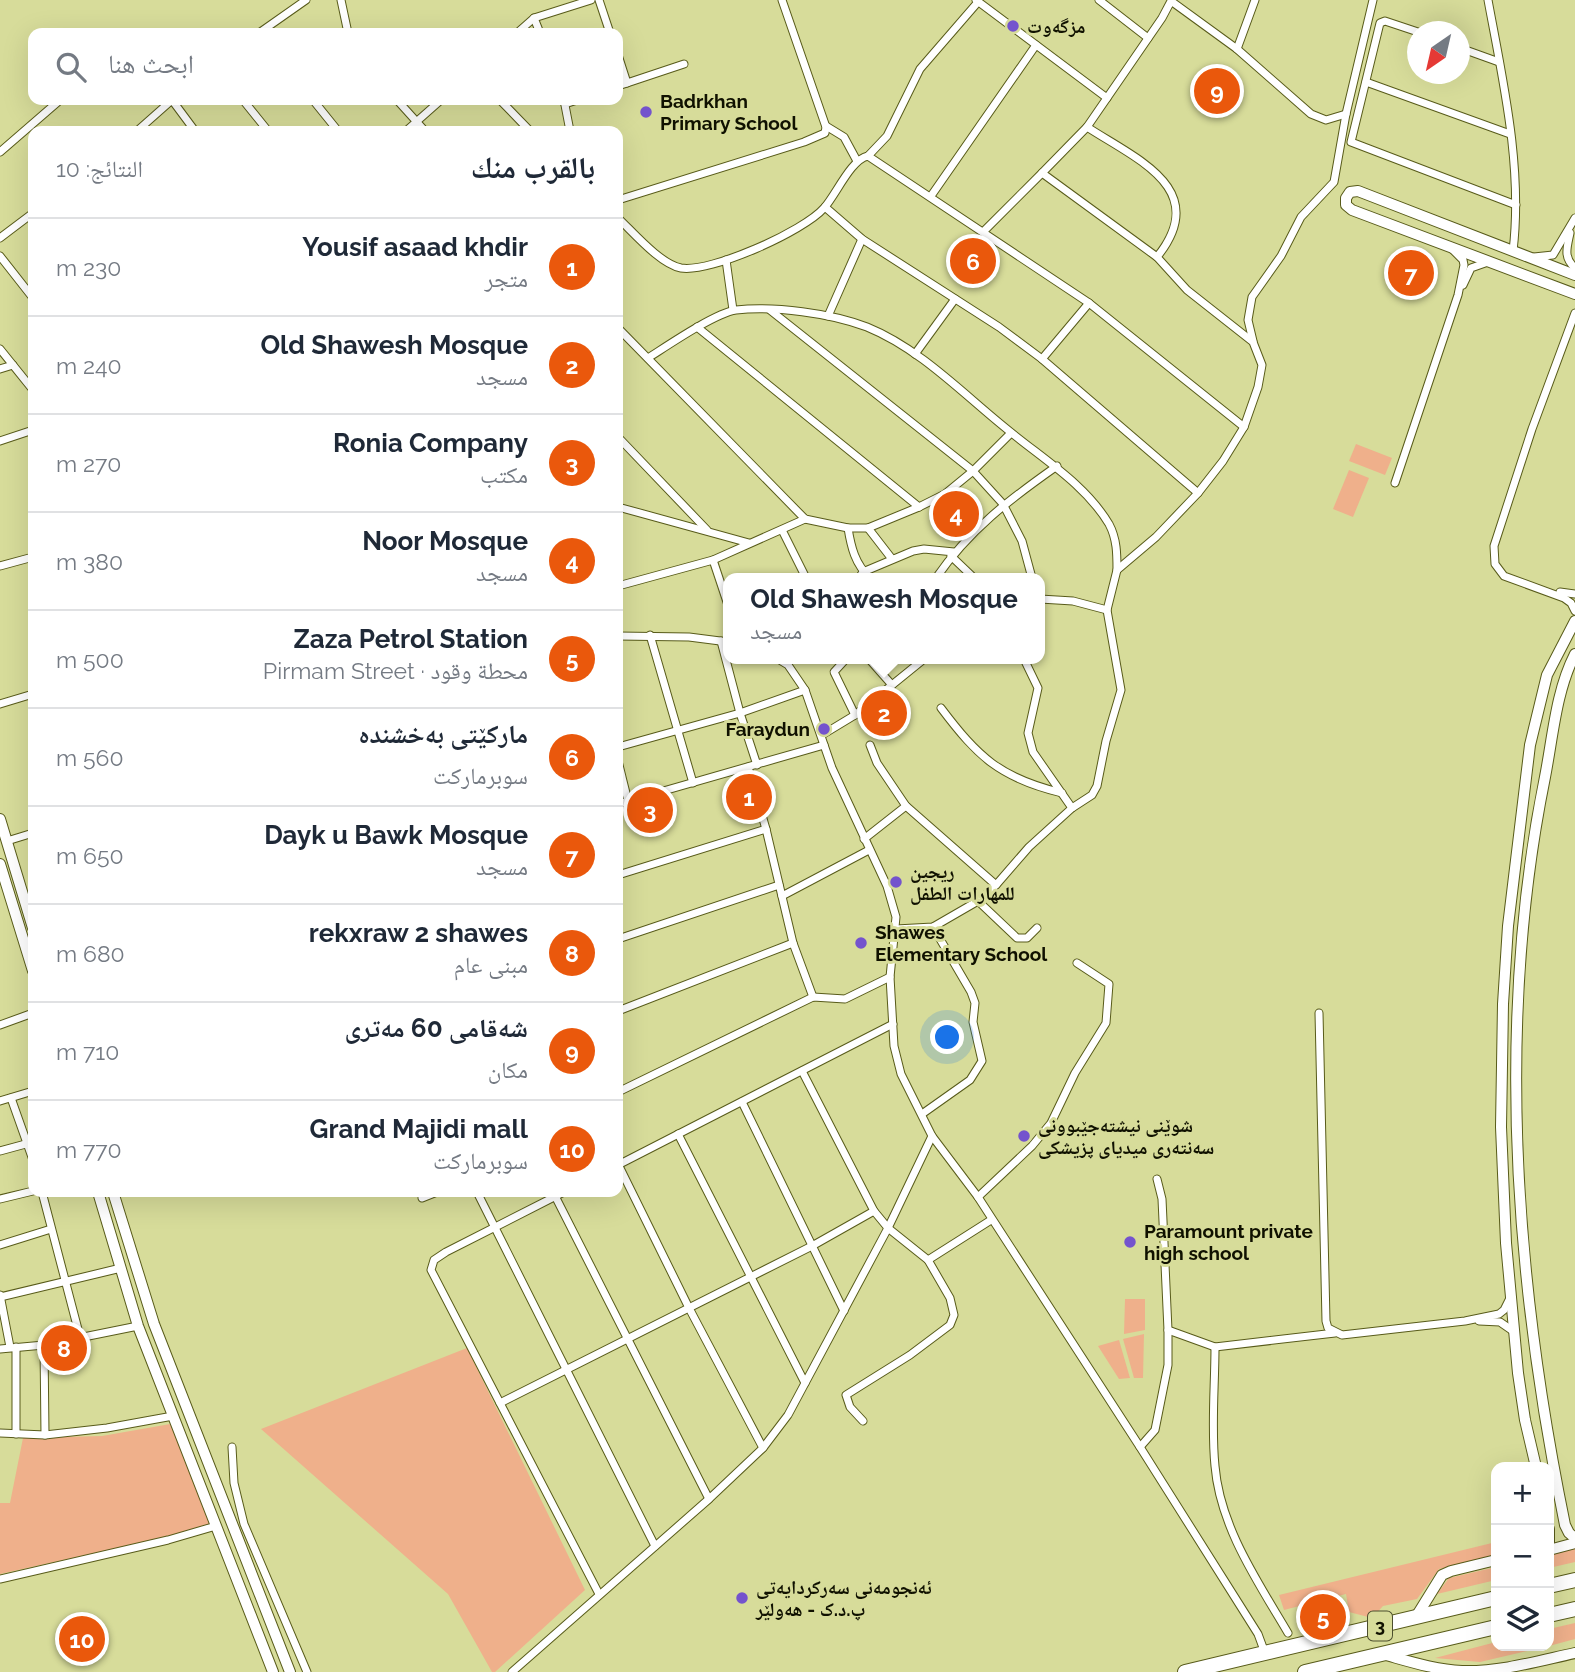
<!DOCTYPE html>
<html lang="ar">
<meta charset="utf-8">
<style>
body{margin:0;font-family:Raleway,"Noto Naskh Arabic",sans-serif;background:#f2f2f3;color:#1f2937;direction:rtl}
.controls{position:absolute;right:21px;bottom:21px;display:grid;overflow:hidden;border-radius:14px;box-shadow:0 7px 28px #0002}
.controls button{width:63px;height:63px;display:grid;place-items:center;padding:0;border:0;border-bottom:2px solid #e0e1e3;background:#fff;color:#1f2937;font:35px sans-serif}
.compass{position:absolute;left:1407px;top:21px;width:63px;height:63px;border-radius:50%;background:#fff;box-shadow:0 7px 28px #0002;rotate:214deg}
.you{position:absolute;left:948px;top:1038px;width:24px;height:24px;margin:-18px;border:5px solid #fff;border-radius:50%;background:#1a73e8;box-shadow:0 0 0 10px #1a73e833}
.badge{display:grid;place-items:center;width:46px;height:46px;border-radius:50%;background:#ea580c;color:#fff;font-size:23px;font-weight:700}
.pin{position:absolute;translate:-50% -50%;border:4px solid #fff;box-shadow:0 2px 7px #0006}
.popup{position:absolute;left:723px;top:573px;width:322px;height:91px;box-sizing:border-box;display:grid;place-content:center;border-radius:14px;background:#fff;filter:drop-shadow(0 2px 5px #0005);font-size:23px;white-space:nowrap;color:#747a83}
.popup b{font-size:26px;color:#1f2937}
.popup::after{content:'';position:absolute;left:50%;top:100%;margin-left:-14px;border:14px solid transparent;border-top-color:#fff}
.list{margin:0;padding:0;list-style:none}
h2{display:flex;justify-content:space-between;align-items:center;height:91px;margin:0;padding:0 28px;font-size:30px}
h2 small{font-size:23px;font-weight:400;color:#747a83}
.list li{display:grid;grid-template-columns:46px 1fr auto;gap:21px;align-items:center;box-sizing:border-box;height:98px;padding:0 28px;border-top:2px solid #e0e1e3}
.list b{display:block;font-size:26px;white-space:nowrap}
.list p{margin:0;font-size:23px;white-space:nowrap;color:#747a83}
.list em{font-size:23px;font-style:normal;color:#747a83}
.icon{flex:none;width:38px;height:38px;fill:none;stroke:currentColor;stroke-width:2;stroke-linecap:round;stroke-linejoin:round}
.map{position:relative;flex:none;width:1575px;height:1672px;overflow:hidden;direction:ltr}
.search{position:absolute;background:#fff;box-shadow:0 7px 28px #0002;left:28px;top:28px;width:595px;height:77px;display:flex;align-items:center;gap:18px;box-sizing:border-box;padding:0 24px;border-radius:14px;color:#747a83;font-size:26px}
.panel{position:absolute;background:#fff;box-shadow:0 7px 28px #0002;left:28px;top:126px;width:595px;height:1071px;border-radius:14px;direction:rtl}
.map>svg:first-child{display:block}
.green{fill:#efb08b}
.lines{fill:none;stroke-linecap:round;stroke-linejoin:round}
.street-casing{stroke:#585b1a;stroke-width:9}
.secondary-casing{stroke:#585b1a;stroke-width:12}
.highway-casing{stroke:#585b1a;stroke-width:16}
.street{stroke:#fff;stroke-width:7}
.secondary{stroke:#fff;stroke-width:10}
.highway{stroke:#fff;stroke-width:14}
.poi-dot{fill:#7453cd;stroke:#d7dc9a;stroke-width:2.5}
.labels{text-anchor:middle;stroke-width:6;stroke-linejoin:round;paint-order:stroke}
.shield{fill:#d7dc9a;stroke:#4c4e2e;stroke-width:2}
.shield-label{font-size:18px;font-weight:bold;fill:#101100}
.poi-label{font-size:19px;font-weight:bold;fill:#101100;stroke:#d7dc9a;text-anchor:start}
</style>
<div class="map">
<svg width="1575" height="1672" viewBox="0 0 1575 1672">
<rect width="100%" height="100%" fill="#d7dc9a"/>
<g class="green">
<polygon points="1356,444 1392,458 1385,475 1349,461"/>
<polygon points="1349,470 1369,478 1353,517 1333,509"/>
<polygon points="1125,1299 1145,1299 1145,1330 1124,1334"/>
<polygon points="1144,1334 1143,1378 1134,1378 1123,1339"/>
<polygon points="1119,1340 1130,1378 1119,1379 1098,1346"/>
<polygon points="467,1348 585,1590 495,1672 492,1672 448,1594 261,1429"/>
<polygon points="176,1423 216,1526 0,1574 0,1503 10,1503 23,1438 102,1436"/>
<polygon points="1496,1542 1496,1555 1439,1569 1417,1599 1383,1606 1372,1618 1349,1612 1346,1594 1284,1610 1279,1595"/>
<polygon points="1575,1548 1575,1562 1549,1568 1549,1554"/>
<polygon points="1496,1567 1496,1580 1437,1594 1449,1578"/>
<polygon points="1575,1623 1575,1639 1549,1646 1549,1629"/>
<polygon points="1496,1642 1496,1646 1548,1646 1480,1662 1435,1658"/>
</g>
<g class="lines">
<defs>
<g id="street">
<polyline points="341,0 348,33"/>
<polyline points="599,0 610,33"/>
<polyline points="976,0 1107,98"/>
<polyline points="1099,0 1148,38"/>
<path d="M 1488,0 C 1503,81 1523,168 1513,251"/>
<polyline points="534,18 540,33"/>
<polyline points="1418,32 1385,21 1380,23 1351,142 1516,205"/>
<polyline points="259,33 306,0"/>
<polyline points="517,33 534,18 591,0"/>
<polyline points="1460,48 1499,62"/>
<polyline points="1237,49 1255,0"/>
<polyline points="618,55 627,83"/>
<polyline points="1366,82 1510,134"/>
<polyline points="618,86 684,64"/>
<polyline points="243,100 268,131"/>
<polyline points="313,100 338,131"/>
<polyline points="397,100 425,131"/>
<polyline points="500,100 530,131"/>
<polyline points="564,100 570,131"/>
<polyline points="565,104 577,100"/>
<polyline points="826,126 844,137 857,161"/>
<polyline points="137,131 172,100 195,131"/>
<polyline points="406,131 441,100"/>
<polyline points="0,152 60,100"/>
<polyline points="868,156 887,136 920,69 978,2"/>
<polyline points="1042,173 1087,127 1162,18 1171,1 1237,49 1311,114 1326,120 1346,114"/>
<polyline points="931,196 1036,45"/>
<polyline points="618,200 804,142 825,133 826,127 782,0"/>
<polyline points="825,207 862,239 999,327 1042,359 1198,493"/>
<path d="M 618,218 C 633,232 660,264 681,268 C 711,273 804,231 824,208 C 836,195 851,159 868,156 L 1089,303 L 1244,427"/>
<polyline points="983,232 1042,173 1157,257"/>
<path d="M 1570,233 C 1567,248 1563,257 1575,268"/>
<polyline points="0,238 33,213"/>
<polyline points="0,256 33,298"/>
<polyline points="1534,257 1553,255 1575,218"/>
<polyline points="726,260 733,310"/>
<polyline points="1463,285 1471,268 1488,262"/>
<polyline points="770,310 973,471 1003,504 1022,541 1032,578"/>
<polyline points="1575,313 1532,429 1494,546 1495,564 1504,576 1564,598 1571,603 1575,611"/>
<polyline points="828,316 862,239"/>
<polyline points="697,327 919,507"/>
<polyline points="618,328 805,519 848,528 868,528 919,507 945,494 973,471 1011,433"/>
<polyline points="1253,341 1248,320 1252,297 1281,256 1301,217 1334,182 1346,114 1373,0"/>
<polyline points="0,349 33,390"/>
<polyline points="915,354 955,299"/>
<path d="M 648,358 C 667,346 715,313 736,310 C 775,306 830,313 867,327 C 921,349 964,395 1008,430 C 1043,459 1085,484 1109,524 C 1117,539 1117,554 1117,570"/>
<polyline points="1042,359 1089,303"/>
<polyline points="0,369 13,365"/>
<polyline points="618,437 707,530"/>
<polyline points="0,441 33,430"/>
<polyline points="1395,483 1458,295 1464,265 1463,260 1453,250"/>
<polyline points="618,507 749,543"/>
<path d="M 848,528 C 851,547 855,564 870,578"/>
<polyline points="868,528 892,559"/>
<polyline points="782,530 806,578"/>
<polyline points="951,556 974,578"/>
<polyline points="713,560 728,605"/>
<polyline points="0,566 33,557"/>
<polyline points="859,578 863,572 913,551 924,549 954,552"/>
<path d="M 936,578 C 969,530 1010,499 1057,466"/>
<polyline points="618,586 713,560 805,519"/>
<polyline points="1560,592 1575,594"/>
<polyline points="1040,599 1073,601 1107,610"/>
<polyline points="650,635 693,783"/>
<polyline points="618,636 689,637 728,642"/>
<polyline points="721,641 740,713 757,765"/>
<polyline points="778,659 788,665 805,690 832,768 887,886 896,917 890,977 894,1046 901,1074 932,1136 978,1197 1140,1447 1258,1634 1265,1653"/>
<polyline points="846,659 834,672 855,715"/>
<polyline points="869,659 892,685"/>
<polyline points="1024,659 1038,688 1028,733 1033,752 1072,808"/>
<polyline points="0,704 33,694"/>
<path d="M 941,708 C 978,757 1000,778 1062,793"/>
<polyline points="822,735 855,715 924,659"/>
<polyline points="870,745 877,763 906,806 996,885"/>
<polyline points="618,747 740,713 805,690"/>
<polyline points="618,761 628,801"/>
<polyline points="748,767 766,829 793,943 813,997"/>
<polyline points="618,804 824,745"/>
<polyline points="864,839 906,806"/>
<polyline points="7,841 33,833"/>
<polyline points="618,875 766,829"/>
<polyline points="782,896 869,850"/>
<polyline points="978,901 1017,938 1027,938 1037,928"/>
<path d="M 896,929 L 933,927 L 978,901 L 996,885 L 1029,847 L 1072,808 L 1092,795 L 1097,786 L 1106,741 L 1121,690 L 1107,610 L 1117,570 L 1156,537 L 1198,493 L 1223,461 L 1244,427 L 1258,387 L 1262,365 L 1253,342 L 1187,290 L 1157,257 C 1212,189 1136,159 1087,127"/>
<polyline points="618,939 779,885"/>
<polyline points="618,1011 793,943"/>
<polyline points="1319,1013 1326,1321 1328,1328 1342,1335 1465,1321 1499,1314 1504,1310 1509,1300"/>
<polyline points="0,1025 33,1013"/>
<polyline points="802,1071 874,1211 888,1228 928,1260 950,1298 954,1315 950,1325 910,1355 846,1395 850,1407 863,1421"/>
<polyline points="618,1092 813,997 845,999 890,977"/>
<polyline points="11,1098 33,1160"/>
<polyline points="0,1101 33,1091"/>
<polyline points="742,1102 844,1311"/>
<polyline points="922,1114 970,1080 982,1061 973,1022 975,1003 971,992 933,927"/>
<polyline points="678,1134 805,1383"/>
<polyline points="0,1151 33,1142"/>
<polyline points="618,1164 689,1308 763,1448"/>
<polyline points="618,1165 893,1024"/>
<polyline points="42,1192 80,1337"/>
<polyline points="477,1192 655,1546"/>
<polyline points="553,1192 709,1499"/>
<polyline points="564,1192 446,1252 434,1260 431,1270 599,1594"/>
<polyline points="978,1197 1032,1146 1051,1123 1075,1073 1106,1023 1109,984 1077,963"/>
<polyline points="422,1198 437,1192"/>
<polyline points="0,1199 33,1191"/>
<polyline points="0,1245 51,1229"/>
<polyline points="928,1260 991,1220"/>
<polyline points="0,1295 10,1347"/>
<polyline points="0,1297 121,1268"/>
<polyline points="1479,1321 1500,1322 1513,1331"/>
<polyline points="1168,1330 1215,1347 1335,1333"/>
<polyline points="44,1345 45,1435"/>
<path d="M 1215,1347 C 1215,1386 1211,1427 1215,1466 C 1220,1527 1258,1582 1288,1633"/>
<polyline points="0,1349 44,1345 138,1326"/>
<polyline points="500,1403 812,1246 874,1211"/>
<polyline points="0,1433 45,1435 107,1428 173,1416"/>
<polyline points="16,1434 16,1347"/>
<polyline points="232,1447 234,1483 244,1524 307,1672"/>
<polyline points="1140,1447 1155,1430 1168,1365 1168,1330 1162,1199 1157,1179"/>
<polyline points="0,1579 168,1540 216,1526"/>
<polyline points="512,1672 709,1499 763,1448 788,1415 888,1228 932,1136"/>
</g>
<g id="secondary">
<polyline points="1575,275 1358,191 1350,192 1346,198 1346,205 1352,210 1575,294"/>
<path d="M 1575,654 C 1556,691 1553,736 1545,777 C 1495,1023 1515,1281 1565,1525 L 1569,1533 L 1575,1538"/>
<polyline points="0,819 33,928"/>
<polyline points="0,864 33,971"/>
<polyline points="98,1192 138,1326 273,1672"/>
<polyline points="113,1192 154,1324 290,1672"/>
<polyline points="1536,1467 1525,1420 1518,1373 1506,1243 1501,1127 1503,1004 1508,926 1530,745 1547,675 1575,621"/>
<polyline points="1549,1529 1549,1542"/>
<polyline points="1549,1550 1575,1543"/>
<polyline points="1416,1617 1442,1575 1451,1571 1496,1560"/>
<path d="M 1382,1654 C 1408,1661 1435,1670 1462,1671 C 1501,1672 1538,1661 1575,1653"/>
</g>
<g id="highway">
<polyline points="1549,1586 1575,1580"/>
<polyline points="1549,1615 1575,1609"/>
<polyline points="1185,1672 1496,1598"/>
<polyline points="1305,1672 1496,1627"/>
</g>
</defs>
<use href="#street" class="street-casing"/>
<use href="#secondary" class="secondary-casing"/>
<use href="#highway" class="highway-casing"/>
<use href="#street" class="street"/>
<use href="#secondary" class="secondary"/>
<use href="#highway" class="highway"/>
</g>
<g class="poi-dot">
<circle cx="1013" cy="26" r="7"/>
<circle cx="646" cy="112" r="7"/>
<circle cx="824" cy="729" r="7"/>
<circle cx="896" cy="882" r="7"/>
<circle cx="861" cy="943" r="7"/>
<circle cx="1024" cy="1136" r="7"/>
<circle cx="1130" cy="1242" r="7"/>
<circle cx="742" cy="1598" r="7"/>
</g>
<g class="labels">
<rect class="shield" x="1368" y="1611.5" width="24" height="29" rx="5"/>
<g class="shield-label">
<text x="1380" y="1632">3</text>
</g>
<g class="poi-label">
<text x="1027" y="33">مزگەوت</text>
<text x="660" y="108">Badrkhan<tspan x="660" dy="22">Primary School</tspan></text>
<text x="810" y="736" text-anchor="end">Faraydun</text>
<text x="910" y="878">ريجين<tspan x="910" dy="22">للمهارات الطفل</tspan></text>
<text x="875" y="939">Shawes<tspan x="875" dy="22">Elementary School</tspan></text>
<text x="1038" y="1132">شوێنی نیشتەجێبوونی<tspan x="1038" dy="22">سەنتەری میدیای پزیشکی</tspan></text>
<text x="1144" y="1238">Paramount private<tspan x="1144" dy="22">high school</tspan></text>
<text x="756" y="1594">ئەنجومەنی سەرکردایەتی<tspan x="756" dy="22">پ.د.ک - هەولێر</tspan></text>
</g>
</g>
</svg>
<div class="controls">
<button>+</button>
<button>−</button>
<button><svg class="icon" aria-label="layers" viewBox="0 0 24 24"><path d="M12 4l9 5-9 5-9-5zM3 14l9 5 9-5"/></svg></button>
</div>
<svg class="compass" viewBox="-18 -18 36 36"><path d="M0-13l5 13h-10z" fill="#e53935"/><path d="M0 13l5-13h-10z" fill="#747a83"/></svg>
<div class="you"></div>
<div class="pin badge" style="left:749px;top:797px">1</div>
<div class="pin badge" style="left:884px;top:713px">2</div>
<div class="popup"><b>Old Shawesh Mosque</b>مسجد</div>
<div class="pin badge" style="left:650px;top:810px">3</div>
<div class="pin badge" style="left:956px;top:514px">4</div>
<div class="pin badge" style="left:1323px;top:1617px">5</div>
<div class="pin badge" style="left:973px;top:261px">6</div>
<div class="pin badge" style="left:1411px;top:273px">7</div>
<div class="pin badge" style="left:64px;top:1348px">8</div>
<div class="pin badge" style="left:1217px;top:91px">9</div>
<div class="pin badge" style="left:82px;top:1639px">10</div>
<div class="search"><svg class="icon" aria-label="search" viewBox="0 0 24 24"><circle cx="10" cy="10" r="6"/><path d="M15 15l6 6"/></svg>ابحث هنا</div>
<section class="panel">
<h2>بالقرب منك<small>النتائج: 10</small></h2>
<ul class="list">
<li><span class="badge">1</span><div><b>Yousif asaad khdir</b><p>متجر</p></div><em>230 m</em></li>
<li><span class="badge">2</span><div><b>Old Shawesh Mosque</b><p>مسجد</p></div><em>240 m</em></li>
<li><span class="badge">3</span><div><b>Ronia Company</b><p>مكتب</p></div><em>270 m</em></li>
<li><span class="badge">4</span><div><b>Noor Mosque</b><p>مسجد</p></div><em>380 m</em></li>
<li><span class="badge">5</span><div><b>Zaza Petrol Station</b><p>محطة وقود · Pirmam Street</p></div><em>500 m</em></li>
<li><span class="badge">6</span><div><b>مارکێتی بەخشندە</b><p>سوبرماركت</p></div><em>560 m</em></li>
<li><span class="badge">7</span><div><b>Dayk u Bawk Mosque</b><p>مسجد</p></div><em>650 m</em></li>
<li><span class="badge">8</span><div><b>rekxraw 2 shawes</b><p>مبنى عام</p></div><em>680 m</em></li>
<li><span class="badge">9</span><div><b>شەقامی 60 مەتری</b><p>مكان</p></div><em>710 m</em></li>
<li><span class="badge">10</span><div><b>Grand Majidi mall</b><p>سوبرماركت</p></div><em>770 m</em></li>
</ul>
</section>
</div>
